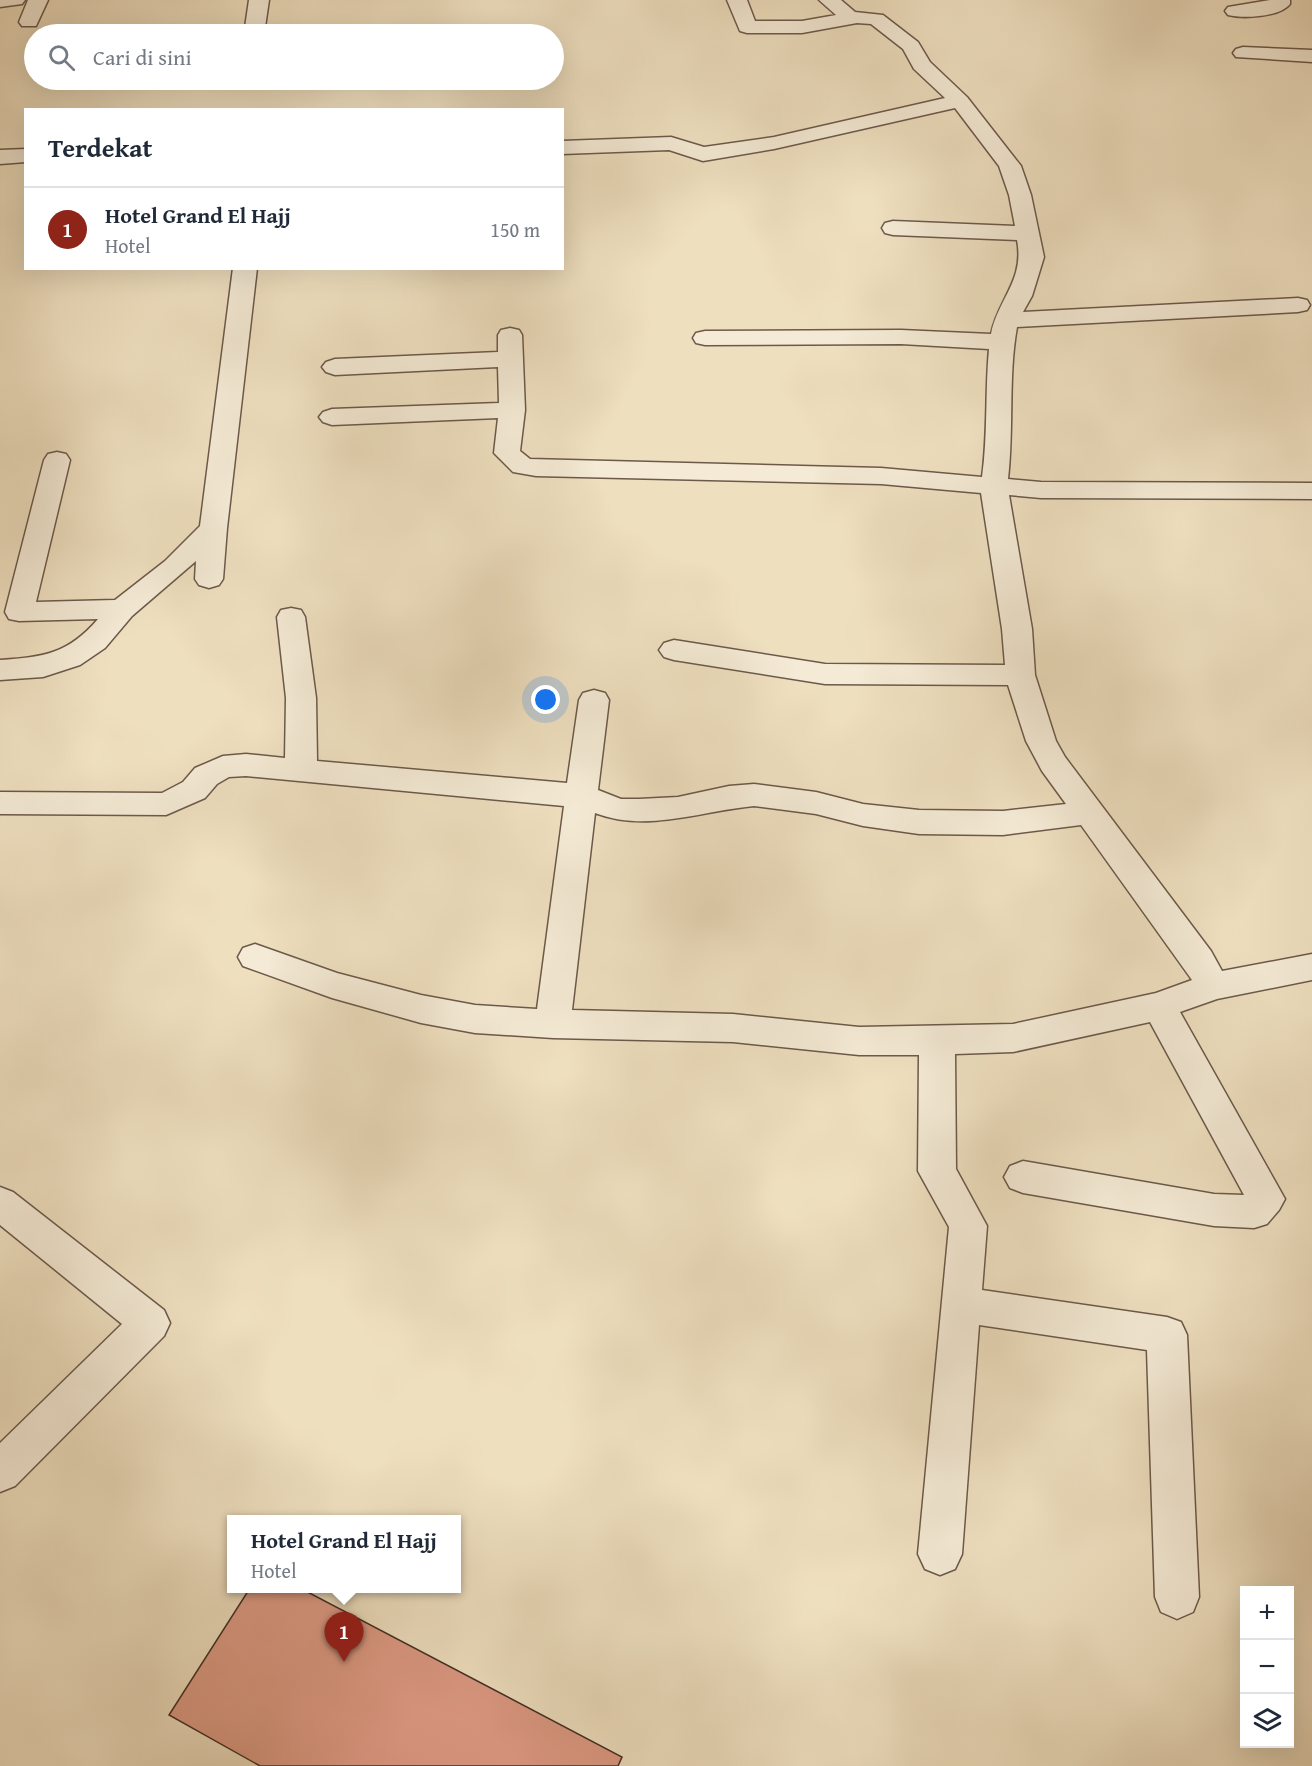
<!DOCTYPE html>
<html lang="id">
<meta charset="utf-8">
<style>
body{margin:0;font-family:"Gentium Book Plus",serif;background:#f2f2f3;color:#1f2937}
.controls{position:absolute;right:18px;bottom:18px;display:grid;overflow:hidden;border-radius:0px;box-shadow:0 6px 24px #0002}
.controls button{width:54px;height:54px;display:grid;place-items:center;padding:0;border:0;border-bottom:2px solid #e0e1e3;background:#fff;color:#1f2937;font:30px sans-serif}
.you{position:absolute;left:546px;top:700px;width:21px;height:21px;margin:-15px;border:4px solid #fff;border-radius:50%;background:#1a73e8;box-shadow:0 0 0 9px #1a73e833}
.badge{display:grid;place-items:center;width:39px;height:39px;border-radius:50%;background:#8f2418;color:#fff;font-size:20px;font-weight:700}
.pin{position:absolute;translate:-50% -50px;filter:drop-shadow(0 2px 3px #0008)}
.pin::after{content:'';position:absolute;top:32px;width:21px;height:18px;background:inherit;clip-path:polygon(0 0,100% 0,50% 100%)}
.popup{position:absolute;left:227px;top:1515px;width:234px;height:78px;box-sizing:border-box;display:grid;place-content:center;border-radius:0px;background:#fff;filter:drop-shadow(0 2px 4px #0005);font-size:20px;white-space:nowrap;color:#747a83}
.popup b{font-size:22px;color:#1f2937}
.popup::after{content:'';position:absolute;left:50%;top:100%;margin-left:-12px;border:12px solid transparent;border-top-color:#fff}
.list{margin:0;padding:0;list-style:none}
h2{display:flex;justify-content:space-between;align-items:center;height:78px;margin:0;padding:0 24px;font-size:26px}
h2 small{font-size:20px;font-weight:400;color:#747a83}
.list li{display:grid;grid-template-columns:39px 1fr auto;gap:18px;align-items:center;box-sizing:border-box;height:84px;padding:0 24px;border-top:2px solid #e0e1e3}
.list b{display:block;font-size:22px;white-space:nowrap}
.list p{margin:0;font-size:20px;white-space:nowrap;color:#747a83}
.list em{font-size:20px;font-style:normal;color:#747a83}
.icon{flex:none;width:33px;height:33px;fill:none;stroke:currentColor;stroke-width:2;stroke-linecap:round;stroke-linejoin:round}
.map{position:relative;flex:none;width:1312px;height:1766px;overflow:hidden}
.search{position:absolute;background:#fff;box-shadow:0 6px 24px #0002;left:24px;top:24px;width:540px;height:66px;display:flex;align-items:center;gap:15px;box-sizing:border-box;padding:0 21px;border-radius:33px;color:#747a83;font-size:22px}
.panel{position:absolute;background:#fff;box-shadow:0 6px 24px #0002;left:24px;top:108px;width:540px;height:162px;border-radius:0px}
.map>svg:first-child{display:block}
.building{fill:#dc9983;stroke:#412c24;stroke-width:1.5}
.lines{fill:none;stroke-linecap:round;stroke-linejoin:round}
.minor-casing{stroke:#6c594b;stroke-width:3}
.minor{fill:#f4ead5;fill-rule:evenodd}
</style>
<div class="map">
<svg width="1312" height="1766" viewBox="0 0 1312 1766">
<rect width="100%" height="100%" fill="#eedfbf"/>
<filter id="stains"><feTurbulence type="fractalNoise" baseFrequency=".00333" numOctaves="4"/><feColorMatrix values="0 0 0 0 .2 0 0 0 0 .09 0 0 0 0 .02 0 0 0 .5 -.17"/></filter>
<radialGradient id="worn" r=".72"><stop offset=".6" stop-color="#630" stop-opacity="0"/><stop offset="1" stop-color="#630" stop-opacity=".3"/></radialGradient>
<polygon class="building" points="250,1588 300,1588 622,1757 618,1766 260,1766 169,1715"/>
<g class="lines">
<defs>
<g id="minor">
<polygon points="0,0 25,0 22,4 0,7"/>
<polygon points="28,0 48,0 36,26 22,26 19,22"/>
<polygon points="249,0 269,0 264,34 244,34"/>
<path d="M 727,0 L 747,0 L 755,21 L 802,21 L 836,15 L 819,0 L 841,0 L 855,12 L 883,15 L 918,42 L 930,62 L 967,97 L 1021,166 L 1031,195 L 1044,257 L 1032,296 L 1023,312 L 1298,298 L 1307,300 L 1310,305 L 1307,310 L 1298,312 L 1017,327 C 1008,377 1014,428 1008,479 L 1041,482 L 1312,483 L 1312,499 L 1041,498 L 1009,495 L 1032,629 L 1035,675 L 1056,741 L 1065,757 L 1211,951 L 1222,971 L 1312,954 L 1312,980 L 1217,999 L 1180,1012 L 1285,1199 L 1279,1210 L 1267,1224 L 1254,1228 L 1214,1226 L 1023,1193 L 1010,1188 L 1004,1177 L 1010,1166 L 1023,1161 L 1214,1194 L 1244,1195 L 1150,1022 L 1013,1052 L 955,1054 L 956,1169 L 987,1226 L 982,1290 L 1167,1317 L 1181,1322 L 1187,1335 L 1199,1597 L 1193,1612 L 1177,1619 L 1161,1612 L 1155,1597 L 1147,1350 L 979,1325 L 962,1554 L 955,1569 L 940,1575 L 925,1569 L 918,1554 L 949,1227 L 918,1171 L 919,1055 L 859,1055 L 733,1042 L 553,1038 L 475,1033 L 421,1023 L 332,998 L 243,966 L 238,957 L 243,948 L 255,944 L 337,973 L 421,995 L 475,1005 L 537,1009 L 564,806 L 246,776 L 229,777 L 217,784 L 205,798 L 166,815 L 0,814 L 0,792 L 162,793 L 183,782 L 195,768 L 223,756 L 246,754 L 285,758 L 286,698 L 277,617 L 281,610 L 291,608 L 301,610 L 305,617 L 316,698 L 317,761 L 567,783 L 579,700 L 583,693 L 594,690 L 605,693 L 609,700 L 598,790 L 621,799 L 639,799 L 678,797 L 729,786 L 754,784 L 816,792 L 863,804 L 919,810 L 1003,811 L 1066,804 L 1042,771 L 1026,741 L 1008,685 L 825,684 L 674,660 L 664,657 L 659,650 L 664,643 L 674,640 L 825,664 L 1005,665 L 1002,629 L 981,493 L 881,484 L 536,476 L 513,472 L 494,453 L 498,418 L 332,425 L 323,422 L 319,417 L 323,412 L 332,409 L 499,403 L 498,367 L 335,375 L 326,372 L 322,367 L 326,362 L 335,359 L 498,352 L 498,335 L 501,330 L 510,328 L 519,330 L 522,335 L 525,410 L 520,451 L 530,459 L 881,468 L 982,477 C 988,434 985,391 989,349 L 901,344 L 705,345 L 696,343 L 693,338 L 696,333 L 705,331 L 901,330 L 991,334 C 998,299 1025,280 1017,240 L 893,235 L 885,233 L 882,228 L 885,223 L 893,221 L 1015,226 L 1009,195 L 999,166 L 955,108 L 774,149 L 703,161 L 669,150 L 562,154 L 562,141 L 671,137 L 704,147 L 774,137 L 945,98 L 914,69 L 903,49 L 871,24 L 857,23 L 802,33 L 747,33 L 740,31 ZM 754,806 L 816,814 L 863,826 L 919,834 L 1003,835 L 1081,825 L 1192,980 L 1156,993 L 1013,1024 L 859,1027 L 733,1014 L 572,1010 L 595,813 C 647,833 701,811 754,806 Z"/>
<path d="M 1270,0 L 1290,0 L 1290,4 C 1280,17 1243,19 1228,15 L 1225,11 L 1228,7 Z"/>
<polygon points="1243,47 1312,50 1312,62 1236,57 1233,53 1236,49"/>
<polygon points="26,149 26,162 0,164 0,150"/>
<path d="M 233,268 L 257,268 L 227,528 L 223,579 L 219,585 L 209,588 L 199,585 L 195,579 L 196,561 L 132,616 L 105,648 L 80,665 L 43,677 L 0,680 L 0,660 C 44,657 68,654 98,619 L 19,621 L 9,619 L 5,612 L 44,460 L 48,454 L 57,452 L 66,454 L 70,460 L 36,602 L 115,600 L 165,561 L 200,526 Z"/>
<polygon points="0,1187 13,1192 164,1310 170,1323 164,1336 15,1486 0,1492 0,1443 122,1324 0,1225"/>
</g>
</defs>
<use href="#minor" class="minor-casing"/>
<use href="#minor" class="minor"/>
</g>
<rect width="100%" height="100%" filter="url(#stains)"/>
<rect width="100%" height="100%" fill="url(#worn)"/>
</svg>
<div class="controls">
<button>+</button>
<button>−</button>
<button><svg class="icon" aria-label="layers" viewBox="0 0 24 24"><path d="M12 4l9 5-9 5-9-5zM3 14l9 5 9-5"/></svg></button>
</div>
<div class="you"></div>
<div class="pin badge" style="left:344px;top:1662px">1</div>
<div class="popup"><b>Hotel Grand El Hajj</b>Hotel</div>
<div class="search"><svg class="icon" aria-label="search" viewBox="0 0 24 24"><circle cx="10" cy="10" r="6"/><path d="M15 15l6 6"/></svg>Cari di sini</div>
<section class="panel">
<h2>Terdekat<small></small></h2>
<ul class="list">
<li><span class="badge">1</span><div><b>Hotel Grand El Hajj</b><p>Hotel</p></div><em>150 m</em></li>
</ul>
</section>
</div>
